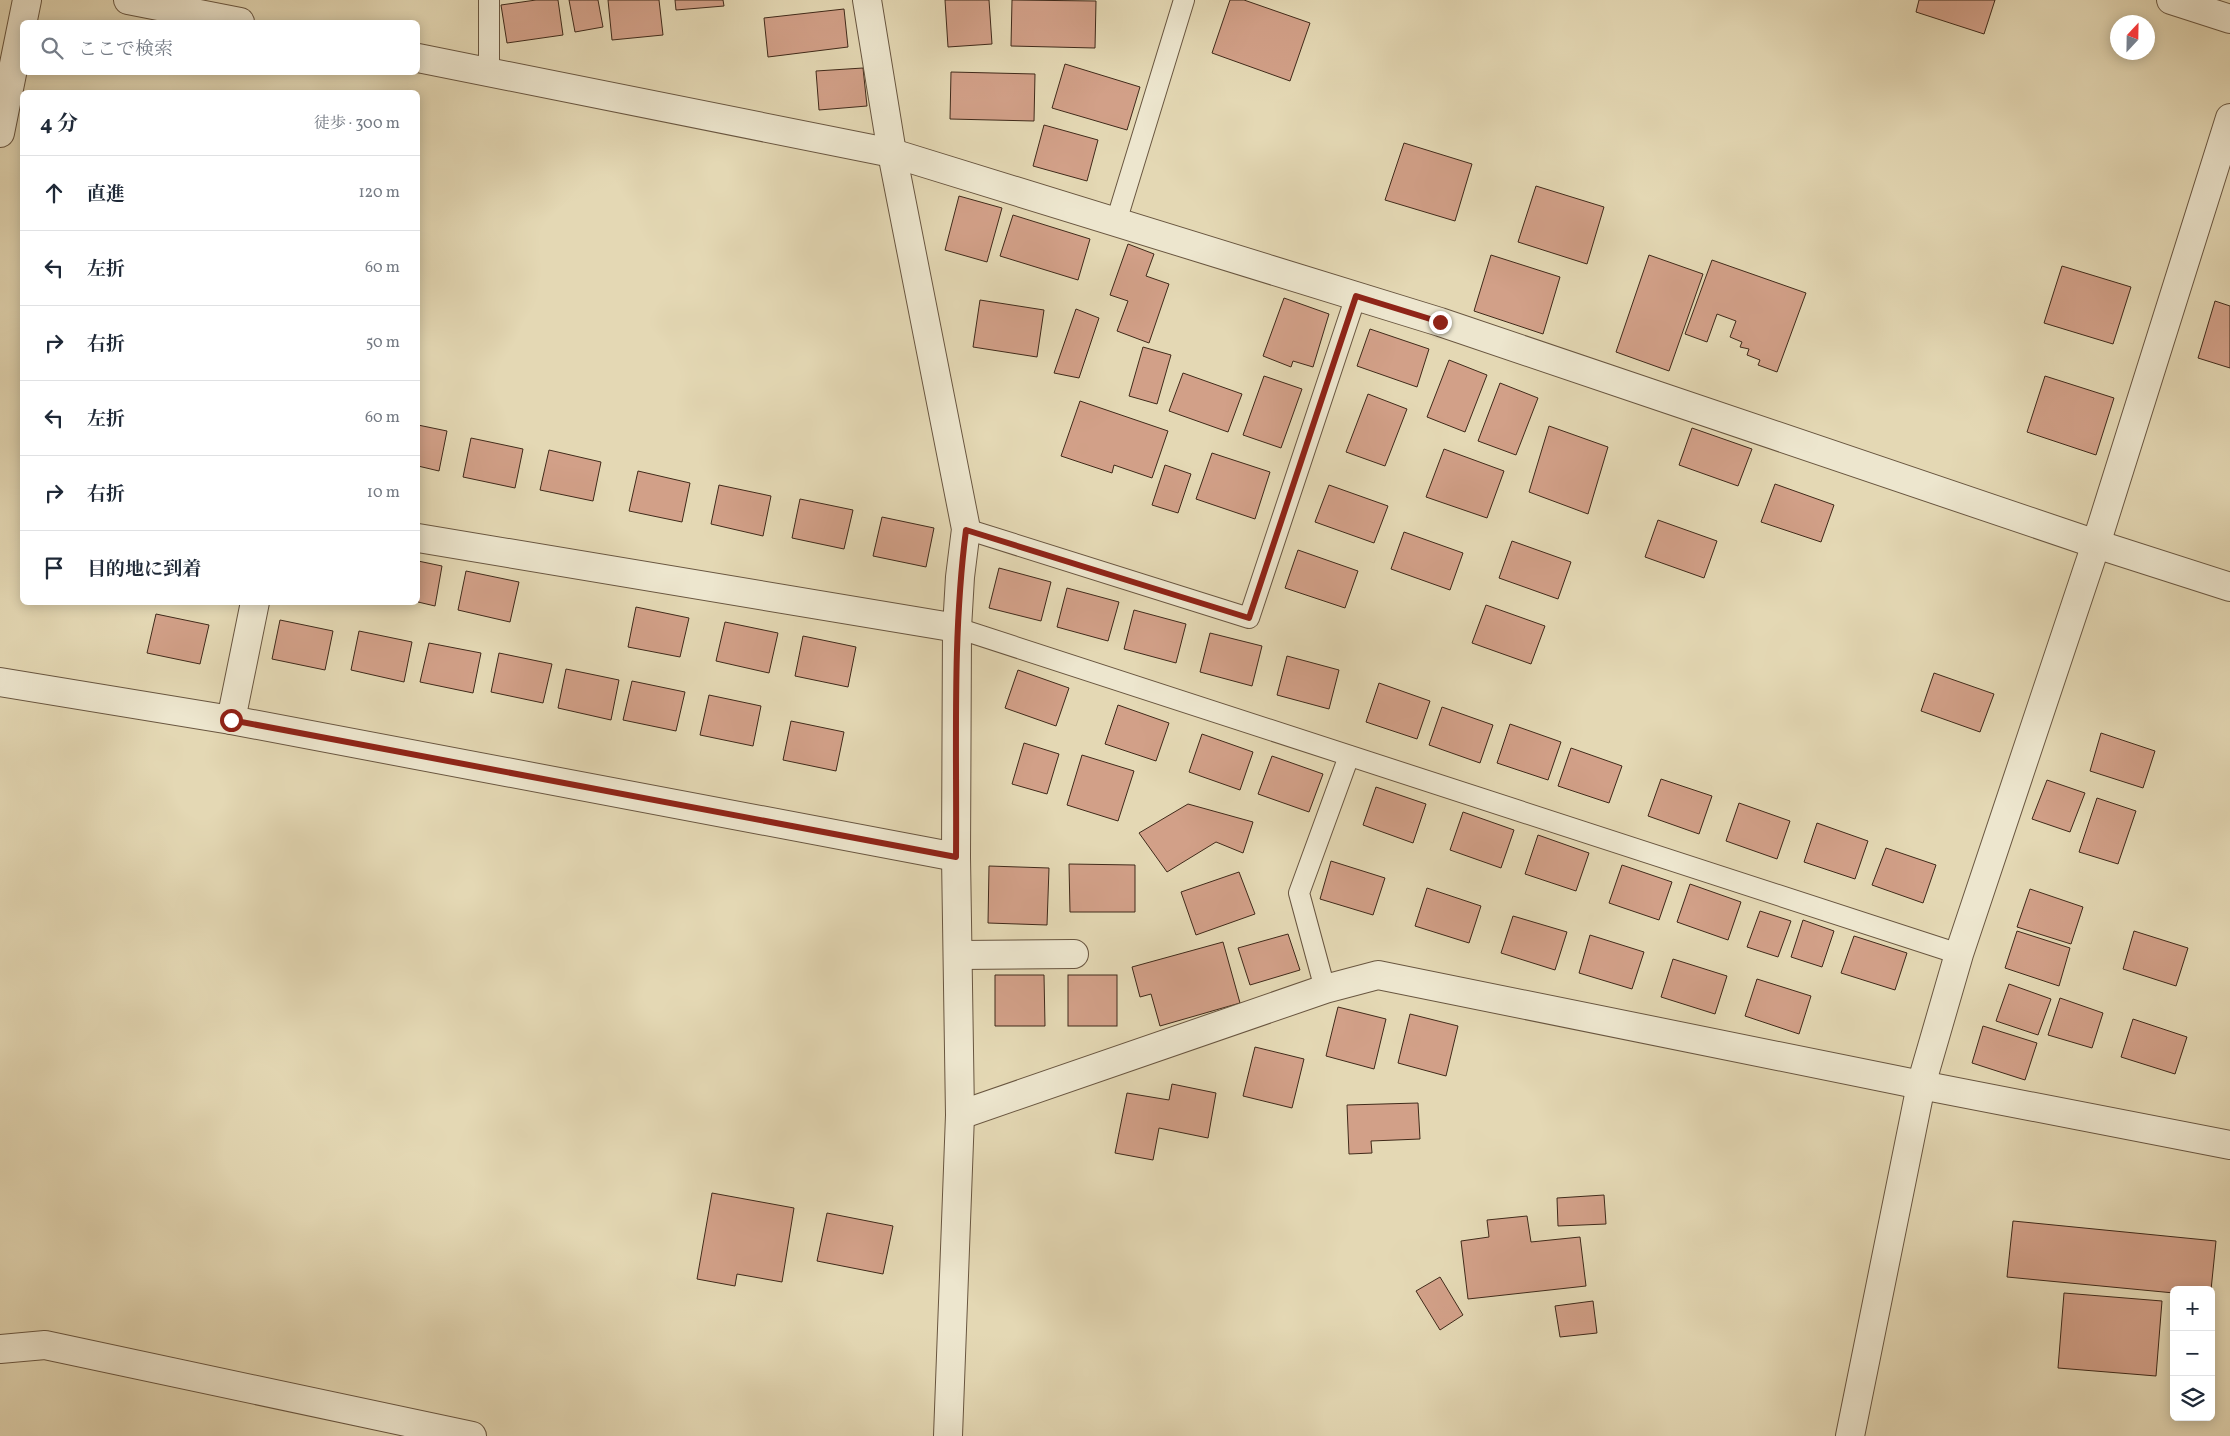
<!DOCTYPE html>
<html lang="ja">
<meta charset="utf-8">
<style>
body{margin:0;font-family:Vollkorn,"Noto Serif JP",serif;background:#f2f2f3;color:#1f2937}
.controls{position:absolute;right:15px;bottom:15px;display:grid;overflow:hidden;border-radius:8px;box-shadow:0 2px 12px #0003}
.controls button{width:45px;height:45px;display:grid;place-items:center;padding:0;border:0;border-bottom:1px solid #e0e1e3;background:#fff;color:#1f2937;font:25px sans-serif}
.compass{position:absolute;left:2110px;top:15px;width:45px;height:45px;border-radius:50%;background:#fff;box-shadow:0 2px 12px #0003;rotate:22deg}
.stop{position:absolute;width:15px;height:15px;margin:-11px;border:4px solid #8f2418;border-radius:50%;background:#fff}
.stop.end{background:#8f2418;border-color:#fff;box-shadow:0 1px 5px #0008}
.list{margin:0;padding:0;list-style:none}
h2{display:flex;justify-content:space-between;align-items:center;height:65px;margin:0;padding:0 20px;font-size:21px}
h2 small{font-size:16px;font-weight:400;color:#747a83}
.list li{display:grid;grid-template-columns:32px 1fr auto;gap:15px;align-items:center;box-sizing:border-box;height:75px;padding:0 20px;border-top:1px solid #e0e1e3}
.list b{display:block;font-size:19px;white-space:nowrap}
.list em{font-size:16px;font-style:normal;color:#747a83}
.icon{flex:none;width:28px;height:28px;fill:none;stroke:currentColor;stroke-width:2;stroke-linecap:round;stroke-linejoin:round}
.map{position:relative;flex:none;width:2230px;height:1436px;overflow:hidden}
.search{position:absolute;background:#fff;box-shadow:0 2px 12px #0003;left:20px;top:20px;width:400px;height:55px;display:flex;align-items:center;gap:12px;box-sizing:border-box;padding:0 18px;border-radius:8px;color:#747a83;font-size:19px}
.panel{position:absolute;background:#fff;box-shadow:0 2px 12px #0003;left:20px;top:90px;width:400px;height:515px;border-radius:8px}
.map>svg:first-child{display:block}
.building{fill:#d2a088;stroke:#402a1a}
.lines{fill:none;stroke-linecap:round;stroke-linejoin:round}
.service-casing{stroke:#695640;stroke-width:22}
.minor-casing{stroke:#695640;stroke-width:30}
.tertiary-casing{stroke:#695640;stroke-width:30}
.service{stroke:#ede6ce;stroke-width:20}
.minor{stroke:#ede6ce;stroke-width:28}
.tertiary{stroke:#ede6ce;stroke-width:28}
.route{stroke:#8f2418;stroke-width:6}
</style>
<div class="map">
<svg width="2230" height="1436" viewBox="0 0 2230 1436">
<rect width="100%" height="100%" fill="#e4d8b4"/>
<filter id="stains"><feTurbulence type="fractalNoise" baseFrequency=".004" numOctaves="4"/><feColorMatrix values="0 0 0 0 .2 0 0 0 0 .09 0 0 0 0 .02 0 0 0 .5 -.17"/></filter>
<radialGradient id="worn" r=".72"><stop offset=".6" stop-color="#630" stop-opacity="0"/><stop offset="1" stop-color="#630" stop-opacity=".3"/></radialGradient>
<g class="building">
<polygon points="536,0 558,0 563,35 507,43 501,5"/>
<polygon points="569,0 598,0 603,27 575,32"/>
<polygon points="608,0 659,0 663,35 612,40"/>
<polygon points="675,0 723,0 724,6 676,10"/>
<polygon points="945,0 989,0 992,44 948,47"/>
<polygon points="1012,0 1096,1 1095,48 1011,46"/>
<polygon points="1230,0 1244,0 1310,23 1290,81 1212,53"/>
<polygon points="1919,0 1995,0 1984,34 1916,12"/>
<polygon points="844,9 848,47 768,57 764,18"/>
<polygon points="1065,64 1140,87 1127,130 1052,108"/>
<polygon points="863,68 867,106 819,110 816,71"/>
<polygon points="951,72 1035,74 1034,121 950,119"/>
<polygon points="1044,125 1098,140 1087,181 1033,166"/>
<polygon points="1404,143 1472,164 1455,221 1385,200"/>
<polygon points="1536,186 1604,207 1587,264 1518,242"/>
<polygon points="959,196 1002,208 987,262 945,250"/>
<polygon points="1013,215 1090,239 1078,280 1000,256"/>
<polygon points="1128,244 1154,254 1146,276 1169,284 1149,343 1117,331 1128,301 1110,295"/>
<polygon points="1491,255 1560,277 1543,334 1474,311"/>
<polygon points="1649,255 1703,274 1669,371 1616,352"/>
<polygon points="1712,260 1806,293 1777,372 1758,365 1760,360 1747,355 1749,349 1740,347 1742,342 1730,337 1736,321 1717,314 1707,342 1685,334"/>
<polygon points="2062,266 2131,287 2113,344 2044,323"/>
<polygon points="1284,298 1329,314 1313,367 1293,361 1291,367 1263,356"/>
<polygon points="980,300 1044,310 1037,357 973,347"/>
<polygon points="2215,301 2230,306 2230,368 2198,358"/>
<polygon points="1076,309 1099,318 1079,378 1054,373"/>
<polygon points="1370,329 1429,349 1417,387 1357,366"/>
<polygon points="1143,347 1171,355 1157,404 1129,396"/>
<polygon points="1449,360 1487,375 1465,432 1427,417"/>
<polygon points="1183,373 1242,394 1228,432 1169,411"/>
<polygon points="1264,376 1302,389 1281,448 1243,435"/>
<polygon points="2045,376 2114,398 2096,455 2027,432"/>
<polygon points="1500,383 1538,398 1516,455 1478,441"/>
<polygon points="1368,394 1407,409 1385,466 1346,452"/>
<polygon points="1080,401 1168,431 1152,478 1114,465 1112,473 1061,456"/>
<polygon points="418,425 447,431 439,471 418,466"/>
<polygon points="1549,426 1608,447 1588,514 1529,492"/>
<polygon points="1692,428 1752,449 1738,486 1679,465"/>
<polygon points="471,438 523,449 515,488 463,477"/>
<polygon points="1444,449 1504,471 1487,518 1426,497"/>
<polygon points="549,450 601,462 593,501 540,490"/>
<polygon points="1212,453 1270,472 1255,519 1196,499"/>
<polygon points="1165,465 1191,474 1178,513 1152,505"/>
<polygon points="638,471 690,483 682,522 629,511"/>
<polygon points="1775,484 1834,505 1821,542 1761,522"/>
<polygon points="719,485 771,496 763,536 711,524"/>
<polygon points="1329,485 1388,506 1374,543 1315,522"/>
<polygon points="800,499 853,510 844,549 792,538"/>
<polygon points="882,517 934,528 926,567 873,556"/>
<polygon points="1658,520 1717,541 1704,578 1645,557"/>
<polygon points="1404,532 1463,553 1450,590 1391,569"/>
<polygon points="1512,541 1571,562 1558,599 1499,578"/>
<polygon points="1298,550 1358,571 1345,608 1285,588"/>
<polygon points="418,561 442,566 435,606 418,602"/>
<polygon points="999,568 1051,582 1041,621 989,608"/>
<polygon points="466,571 519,582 510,622 458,610"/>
<polygon points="1067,588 1119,602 1108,641 1057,627"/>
<polygon points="1486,605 1545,626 1531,664 1472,643"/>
<polygon points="636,607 689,618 680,657 628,647"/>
<polygon points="1134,610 1186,624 1176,663 1124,649"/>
<polygon points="156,614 209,625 200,664 147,653"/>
<polygon points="280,620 333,631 325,670 272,659"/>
<polygon points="725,622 778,633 769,673 716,661"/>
<polygon points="359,631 412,642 404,682 351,670"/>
<polygon points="1210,633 1262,646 1252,686 1200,672"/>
<polygon points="803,636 856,647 848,687 795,676"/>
<polygon points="429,643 481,653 473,693 420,682"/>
<polygon points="499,653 552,664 543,703 491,692"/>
<polygon points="1287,656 1339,670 1329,709 1277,695"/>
<polygon points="566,669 619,680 611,720 558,708"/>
<polygon points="1018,670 1069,688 1056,726 1005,708"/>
<polygon points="1934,673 1994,694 1980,732 1921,711"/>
<polygon points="632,681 685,692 676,731 623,720"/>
<polygon points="1379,683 1430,701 1417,739 1366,722"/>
<polygon points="709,695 761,706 753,746 700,735"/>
<polygon points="1118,705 1169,723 1156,761 1105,744"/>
<polygon points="1442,707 1493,725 1480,763 1429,745"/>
<polygon points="791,721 844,732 836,771 783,760"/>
<polygon points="1510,724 1561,742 1548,780 1497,763"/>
<polygon points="2101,733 2155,751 2143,788 2090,771"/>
<polygon points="1202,734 1253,752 1240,790 1189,772"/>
<polygon points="1024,743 1059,754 1047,794 1012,784"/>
<polygon points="1571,748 1622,766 1609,803 1558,786"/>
<polygon points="1082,755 1134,771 1118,821 1067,805"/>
<polygon points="1272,756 1323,774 1309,812 1258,794"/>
<polygon points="1661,779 1712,796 1699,834 1648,816"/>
<polygon points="2047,780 2085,793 2070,832 2032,819"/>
<polygon points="1376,787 1426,804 1413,843 1363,825"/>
<polygon points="2097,798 2136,811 2118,864 2079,852"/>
<polygon points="1739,803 1790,821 1777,859 1726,841"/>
<polygon points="1188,804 1253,822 1243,853 1216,842 1167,872 1139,833"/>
<polygon points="1463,812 1514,830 1501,868 1450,850"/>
<polygon points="1817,823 1868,841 1855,879 1804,862"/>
<polygon points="1538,835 1589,853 1576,891 1525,874"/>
<polygon points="1886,848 1936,865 1923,903 1872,885"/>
<polygon points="1331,861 1385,878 1373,915 1320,899"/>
<polygon points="1069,864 1135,865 1135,912 1070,912"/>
<polygon points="1622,865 1672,882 1659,920 1609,903"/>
<polygon points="989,866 1049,868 1047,925 988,923"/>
<polygon points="1239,872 1255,914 1196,935 1181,892"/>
<polygon points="1690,884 1741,902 1728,940 1677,922"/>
<polygon points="1427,888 1481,906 1469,943 1415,926"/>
<polygon points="2030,889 2083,907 2071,944 2017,927"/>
<polygon points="1760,911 1791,921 1778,957 1747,947"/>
<polygon points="1513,916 1567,932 1555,970 1501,953"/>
<polygon points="1803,920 1834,931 1822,967 1791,957"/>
<polygon points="2017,931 2070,948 2059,986 2005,968"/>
<polygon points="2134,931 2188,948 2176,986 2123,969"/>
<polygon points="1288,934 1300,970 1250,985 1238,948"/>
<polygon points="1590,935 1644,952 1632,989 1579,973"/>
<polygon points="1854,936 1907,953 1895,990 1841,973"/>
<polygon points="1223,942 1240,1003 1160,1026 1151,994 1140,997 1132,967"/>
<polygon points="1673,959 1727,976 1715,1014 1661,997"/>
<polygon points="995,975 1044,975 1045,1026 995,1026"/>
<rect x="1068" y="975" width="49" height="51"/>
<polygon points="1757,979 1811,996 1799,1034 1745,1016"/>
<polygon points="2009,984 2051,999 2038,1035 1996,1021"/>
<polygon points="2060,998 2103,1013 2092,1048 2048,1035"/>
<polygon points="1338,1007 1386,1019 1374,1069 1326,1056"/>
<polygon points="1410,1014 1458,1026 1446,1076 1398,1063"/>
<polygon points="2133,1019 2187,1037 2175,1074 2121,1057"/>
<polygon points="1983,1026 2037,1043 2025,1080 1972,1063"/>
<polygon points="1255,1047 1304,1059 1292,1108 1243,1096"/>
<polygon points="1172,1084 1216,1093 1208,1138 1159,1128 1153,1160 1115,1153 1127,1093 1169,1100"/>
<polygon points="1418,1103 1420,1139 1371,1141 1372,1153 1349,1154 1347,1105"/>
<polygon points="712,1193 794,1208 782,1282 737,1274 735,1286 697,1279"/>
<polygon points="1604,1195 1606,1224 1558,1226 1557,1198"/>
<polygon points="827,1213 893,1226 883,1274 817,1261"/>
<polygon points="1527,1216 1531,1242 1580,1237 1586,1286 1468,1299 1461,1241 1489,1237 1487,1220"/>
<polygon points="2013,1221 2216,1241 2211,1290 2174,1290 2174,1293 2007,1277"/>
<polygon points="1440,1277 1463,1315 1440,1330 1416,1291"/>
<polygon points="2064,1293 2162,1301 2156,1376 2058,1368"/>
<polygon points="1593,1301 1597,1333 1560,1337 1555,1306"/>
</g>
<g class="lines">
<defs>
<g id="service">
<polyline points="489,0 489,73"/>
<polyline points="1116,222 1184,0"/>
<polyline points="966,529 1249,618 1356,296"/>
<polyline points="957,628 1959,954"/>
<polyline points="1325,989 1299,893 1349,756"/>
</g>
<g id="minor">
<polyline points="128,0 240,22"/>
<polyline points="867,0 892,153 966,529 960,577 957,628 956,857 960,1115 948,1436"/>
<polyline points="2171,0 2230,19"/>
<polyline points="418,58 892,153 1440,322 2096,544 2230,587"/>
<polyline points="0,133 27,0"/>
<polyline points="418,538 957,628"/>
<polyline points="255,602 231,720 956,857"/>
<polyline points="0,682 231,720"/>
<polyline points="959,955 1074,954"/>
<polyline points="960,1115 1325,989 1378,975 1921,1085 2230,1145"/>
<polyline points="1850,1436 1921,1085 1959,954 2096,544 2230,118"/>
</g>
<polyline id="tertiary" points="0,1349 45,1345 472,1436"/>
</defs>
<use href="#service" class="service-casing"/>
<use href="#minor" class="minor-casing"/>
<use href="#tertiary" class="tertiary-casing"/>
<use href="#service" class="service"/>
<use href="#minor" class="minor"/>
<use href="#tertiary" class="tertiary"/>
</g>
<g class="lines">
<path class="route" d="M 231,720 L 956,857 C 957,748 952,638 966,530 L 1249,618 L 1356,296 L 1440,322"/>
</g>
<rect width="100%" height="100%" filter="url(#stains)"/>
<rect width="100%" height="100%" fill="url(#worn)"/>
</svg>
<div class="controls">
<button>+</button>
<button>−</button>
<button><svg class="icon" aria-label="layers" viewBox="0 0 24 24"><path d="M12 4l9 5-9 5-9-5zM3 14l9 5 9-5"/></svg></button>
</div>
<svg class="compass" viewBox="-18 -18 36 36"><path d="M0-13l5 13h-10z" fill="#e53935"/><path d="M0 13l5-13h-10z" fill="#747a83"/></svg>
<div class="stop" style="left:231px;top:720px"></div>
<div class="stop end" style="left:1440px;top:322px"></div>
<div class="search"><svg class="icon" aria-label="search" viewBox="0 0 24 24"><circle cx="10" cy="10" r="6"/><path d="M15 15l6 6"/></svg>ここで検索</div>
<section class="panel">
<h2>4 分<small>徒歩 · 300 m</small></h2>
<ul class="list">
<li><svg class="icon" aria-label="ahead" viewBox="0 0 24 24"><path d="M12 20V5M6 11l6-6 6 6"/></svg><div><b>直進</b></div><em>120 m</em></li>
<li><svg class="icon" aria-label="left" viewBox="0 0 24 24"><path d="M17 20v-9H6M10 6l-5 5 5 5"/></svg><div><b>左折</b></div><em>60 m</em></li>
<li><svg class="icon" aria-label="right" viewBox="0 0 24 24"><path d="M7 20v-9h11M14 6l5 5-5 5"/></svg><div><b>右折</b></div><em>50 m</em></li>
<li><svg class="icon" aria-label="left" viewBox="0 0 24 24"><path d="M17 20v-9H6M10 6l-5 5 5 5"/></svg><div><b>左折</b></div><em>60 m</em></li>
<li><svg class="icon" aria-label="right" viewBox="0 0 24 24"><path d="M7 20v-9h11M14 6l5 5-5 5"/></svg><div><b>右折</b></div><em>10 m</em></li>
<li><svg class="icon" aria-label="arrive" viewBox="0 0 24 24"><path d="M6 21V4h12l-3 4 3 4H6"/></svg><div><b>目的地に到着</b></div></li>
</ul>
</section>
</div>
